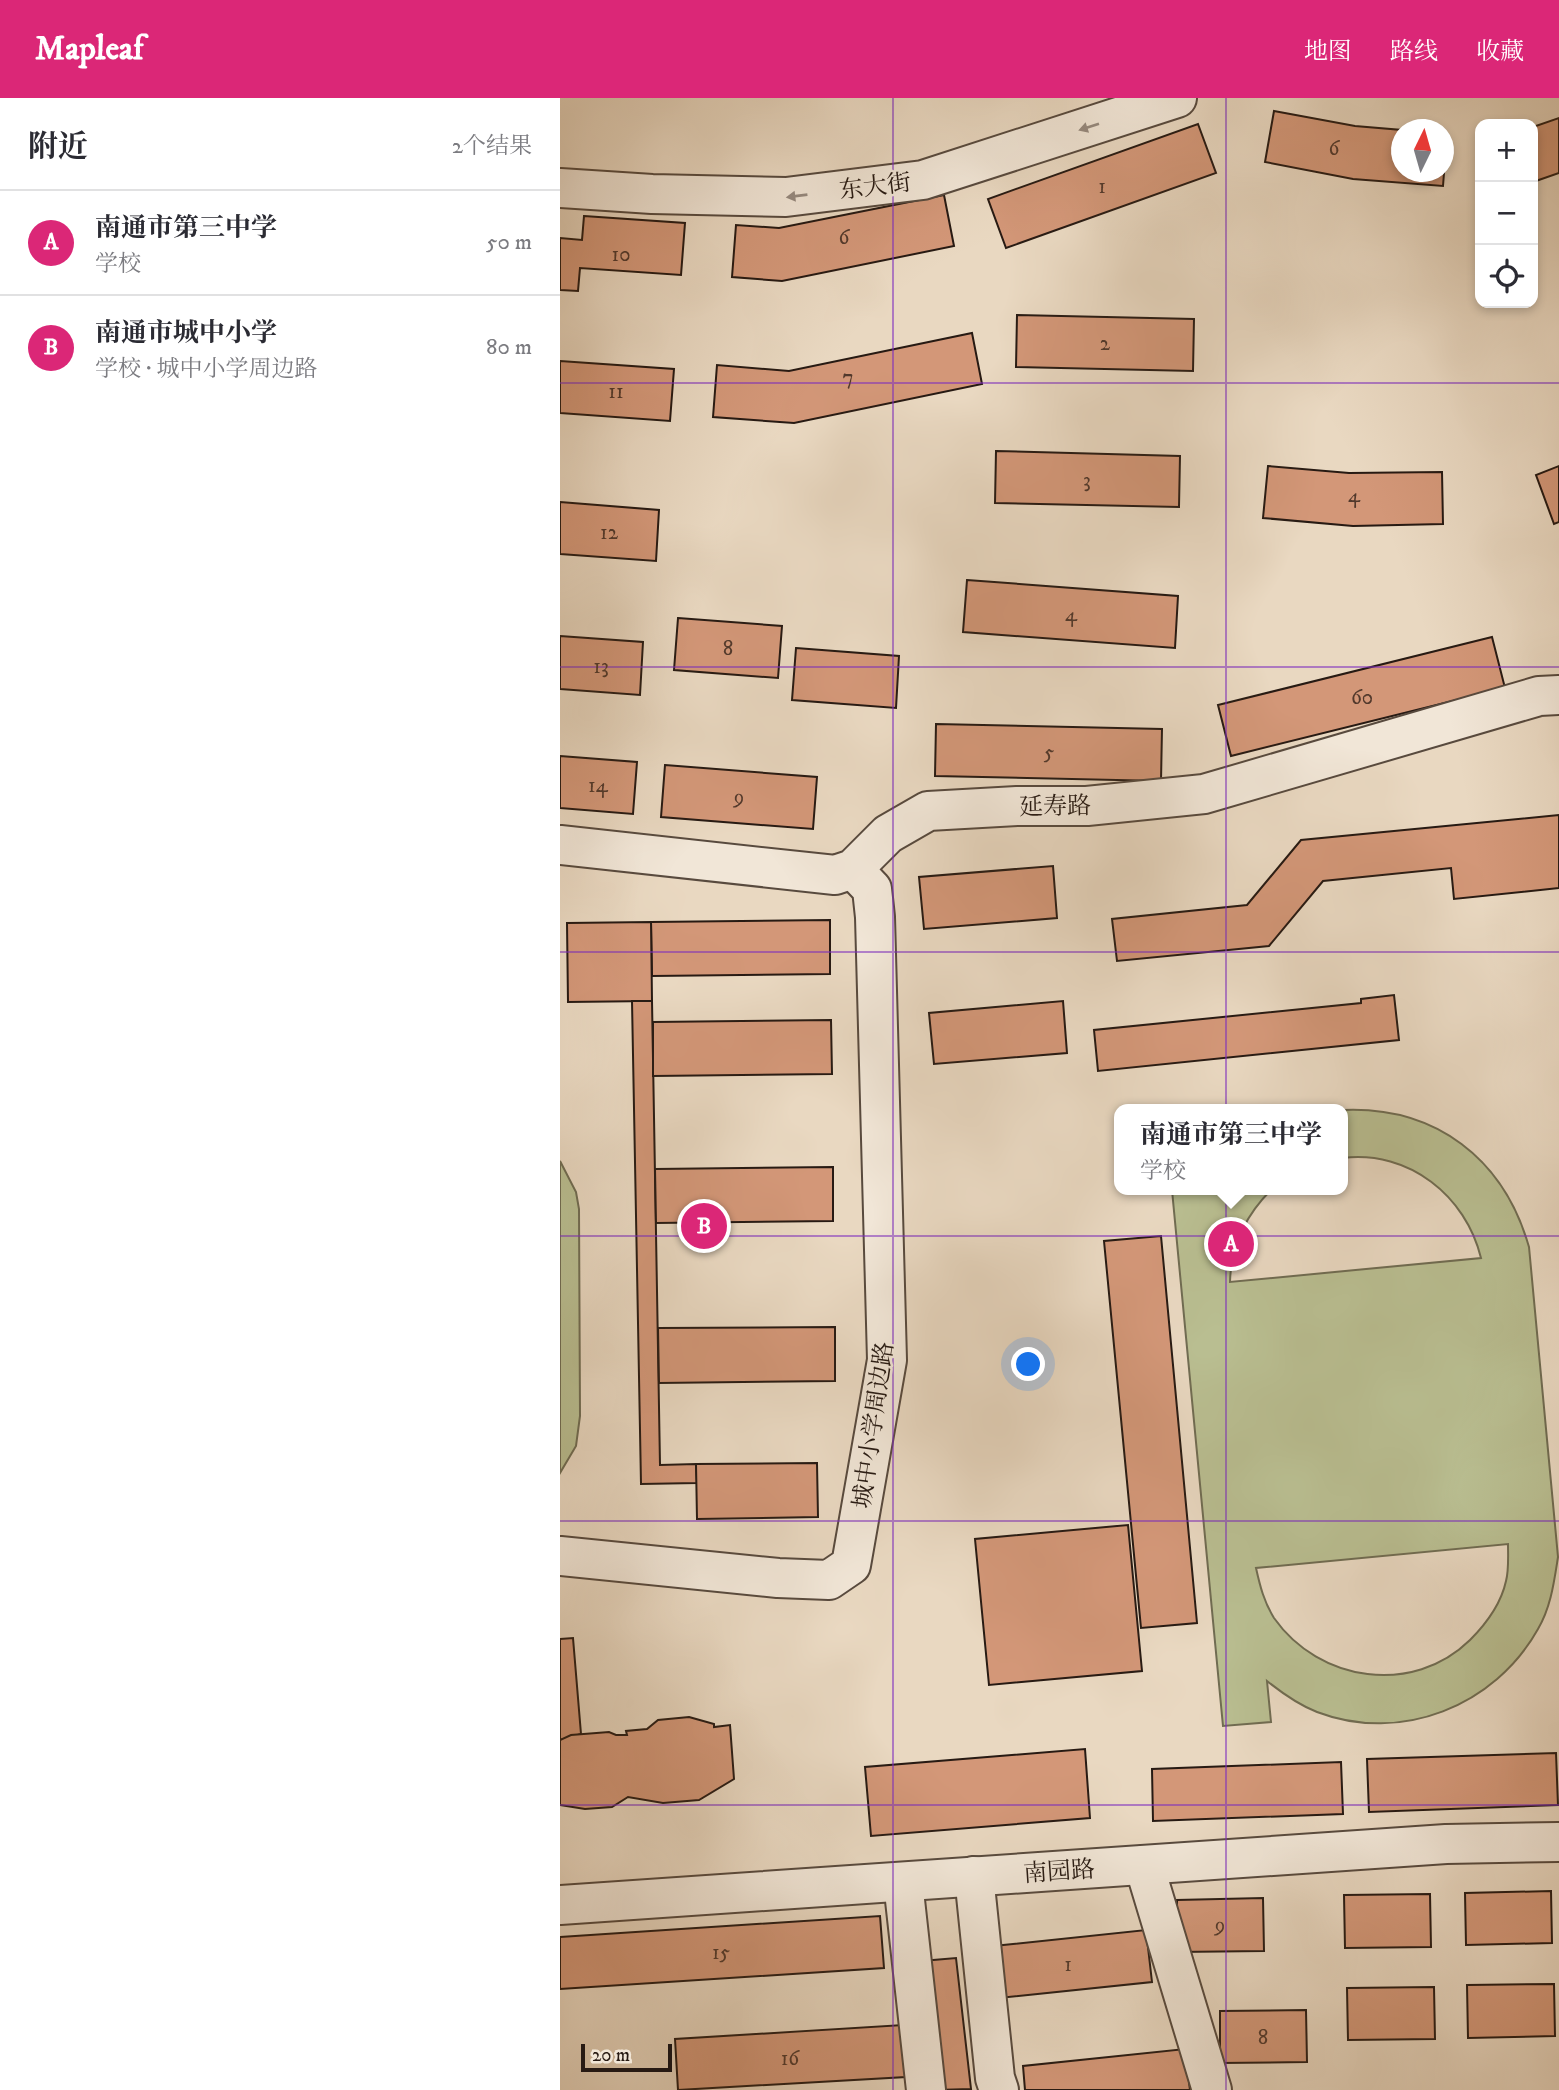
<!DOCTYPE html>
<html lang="zh">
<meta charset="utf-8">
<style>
body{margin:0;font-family:"IM FELL DW Pica","Noto Serif SC",serif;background:#f2f2f3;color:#2b2b33}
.controls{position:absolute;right:21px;top:21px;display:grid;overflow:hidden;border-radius:14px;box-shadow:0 4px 10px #0003}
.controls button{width:63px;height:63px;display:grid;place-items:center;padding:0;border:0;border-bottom:2px solid #e1e1e2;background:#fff;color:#2b2b33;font:35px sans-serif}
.compass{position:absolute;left:831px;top:21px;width:63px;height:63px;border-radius:50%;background:#fff;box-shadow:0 4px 10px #0003;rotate:5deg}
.scale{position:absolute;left:21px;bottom:18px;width:91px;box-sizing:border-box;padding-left:7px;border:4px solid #271a13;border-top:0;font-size:19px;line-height:24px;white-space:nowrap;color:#271a13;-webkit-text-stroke:5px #f1e6d7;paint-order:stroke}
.you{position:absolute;left:469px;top:1267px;width:24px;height:24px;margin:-18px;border:5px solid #fff;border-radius:50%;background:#1a73e8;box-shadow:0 0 0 10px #1a73e833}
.badge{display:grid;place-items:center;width:46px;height:46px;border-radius:50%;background:#db2777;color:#fff;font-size:23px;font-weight:700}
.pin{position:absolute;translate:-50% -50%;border:4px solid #fff;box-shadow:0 2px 7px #0006}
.popup{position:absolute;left:554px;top:1006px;width:234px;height:91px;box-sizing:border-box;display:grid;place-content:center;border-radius:14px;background:#fff;filter:drop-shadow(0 2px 5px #0005);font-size:23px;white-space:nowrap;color:#7c7c81}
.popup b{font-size:26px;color:#2b2b33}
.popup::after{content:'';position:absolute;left:50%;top:100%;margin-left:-14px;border:14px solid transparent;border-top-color:#fff}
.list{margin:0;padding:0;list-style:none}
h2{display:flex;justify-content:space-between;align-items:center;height:91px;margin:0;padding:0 28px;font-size:30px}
h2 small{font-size:23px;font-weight:400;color:#7c7c81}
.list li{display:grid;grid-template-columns:46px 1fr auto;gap:21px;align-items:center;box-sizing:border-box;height:105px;padding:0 28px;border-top:2px solid #e1e1e2}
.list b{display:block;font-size:26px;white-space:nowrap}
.list p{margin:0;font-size:23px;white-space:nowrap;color:#7c7c81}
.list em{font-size:23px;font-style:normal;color:#7c7c81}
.icon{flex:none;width:38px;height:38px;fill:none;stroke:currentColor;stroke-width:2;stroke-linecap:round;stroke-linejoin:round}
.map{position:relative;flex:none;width:999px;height:1992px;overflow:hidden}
header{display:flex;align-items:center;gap:42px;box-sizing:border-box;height:98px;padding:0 35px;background:#db2777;color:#fff}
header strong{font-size:33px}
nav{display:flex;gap:38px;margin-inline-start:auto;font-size:24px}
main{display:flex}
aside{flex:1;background:#fff}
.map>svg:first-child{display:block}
.green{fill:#b9be91;stroke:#706c52;stroke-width:2;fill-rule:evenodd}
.building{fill:#d39778;stroke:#271a13;stroke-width:2}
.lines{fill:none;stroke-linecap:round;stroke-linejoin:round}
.minor-casing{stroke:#584a3e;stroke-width:42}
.minor{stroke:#f1e6d7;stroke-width:38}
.oneway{fill:#968a7f}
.grid{fill:none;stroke:#7b2cbf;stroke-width:2;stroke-opacity:0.55}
.labels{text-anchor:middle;stroke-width:5;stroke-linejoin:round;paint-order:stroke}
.number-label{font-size:21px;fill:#52392c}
.street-label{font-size:24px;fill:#271a13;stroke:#f1e6d7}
</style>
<header>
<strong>Mapleaf</strong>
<nav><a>地图</a><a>路线</a><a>收藏</a></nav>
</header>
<main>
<aside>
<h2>附近<small>2个结果</small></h2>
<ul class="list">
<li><span class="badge">A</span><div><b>南通市第三中学</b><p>学校</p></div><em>50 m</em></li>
<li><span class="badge">B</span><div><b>南通市城中小学</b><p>学校 · 城中小学周边路</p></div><em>80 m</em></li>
</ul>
</aside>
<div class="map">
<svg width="999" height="1992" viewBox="0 0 999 1992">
<rect width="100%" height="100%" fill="#e9d8c1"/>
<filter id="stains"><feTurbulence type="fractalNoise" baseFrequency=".00286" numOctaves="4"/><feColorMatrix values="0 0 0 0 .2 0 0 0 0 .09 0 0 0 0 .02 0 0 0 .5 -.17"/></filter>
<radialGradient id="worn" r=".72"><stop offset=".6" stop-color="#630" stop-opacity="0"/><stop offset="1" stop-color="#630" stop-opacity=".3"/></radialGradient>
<g class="green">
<path d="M 783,1012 C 876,1008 944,1061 969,1149 L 998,1459 C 994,1484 991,1509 978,1531 C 935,1608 841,1646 757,1614 C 739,1607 722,1595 707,1583 L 711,1624 L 663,1628 L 612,1092 L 711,1092 C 685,1118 671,1147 670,1184 L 921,1160 C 906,1098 849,1052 783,1060 ZM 948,1446 C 948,1457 949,1472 946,1483 C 941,1506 926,1526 910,1542 C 853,1598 759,1584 714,1520 C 704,1504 700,1488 696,1470 Z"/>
<polygon points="0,1063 16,1094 19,1111 20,1318 16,1348 0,1375"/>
</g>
<g class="building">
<polygon points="714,13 795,28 842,32 842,74 884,74 884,36 887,36 883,88 793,81 705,64"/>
<polygon points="999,20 999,75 973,84 973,29"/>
<polygon points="638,26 656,75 446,150 428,101"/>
<polygon points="384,97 394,148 222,183 172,179 176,127 219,130"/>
<polygon points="24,118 125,125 121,177 20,170 18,193 0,192 0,140 22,142"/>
<polygon points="457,217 634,221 633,273 456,269"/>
<polygon points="412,235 422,286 234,325 153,319 157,267 229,273"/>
<polygon points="0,263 114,271 110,323 0,315"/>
<polygon points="436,353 620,358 619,409 435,405"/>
<polygon points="708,368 789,375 882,374 883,426 793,428 703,420"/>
<polygon points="999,368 999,424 994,426 976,377"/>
<polygon points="0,404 99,412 96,463 0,456"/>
<polygon points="407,482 618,498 615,550 403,534"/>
<polygon points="118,520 222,528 218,580 114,572"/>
<polygon points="0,538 83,544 80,597 0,591"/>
<polygon points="932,539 945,590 671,658 658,607"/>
<polygon points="236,550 339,558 336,610 232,602"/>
<polygon points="376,626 602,631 601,683 375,678"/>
<polygon points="0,658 77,664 73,716 0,710"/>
<polygon points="105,667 257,679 253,731 101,719"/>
<polygon points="999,717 999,790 894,801 891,770 763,783 709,848 557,863 552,821 687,807 741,742"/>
<polygon points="493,768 497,820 364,831 359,779"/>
<polygon points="270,822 270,876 92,878 91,824"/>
<polygon points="91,824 92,903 8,904 7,825"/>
<polygon points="834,897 839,942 538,973 534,932 801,905 801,901"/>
<polygon points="72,903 92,903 100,1367 136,1366 137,1385 81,1386"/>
<polygon points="503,903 507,955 374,966 369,915"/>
<polygon points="271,922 272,976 93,978 93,924"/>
<polygon points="273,1069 273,1123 96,1125 95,1071"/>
<polygon points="601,1138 637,1525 581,1530 544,1143"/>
<polygon points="275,1229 275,1283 99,1285 98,1230"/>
<polygon points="257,1365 258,1419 137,1421 136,1366"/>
<polygon points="568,1427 582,1573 429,1587 415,1441"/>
<polygon points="13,1540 21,1636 0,1642 0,1541"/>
<polygon points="129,1619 154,1626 154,1629 170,1627 174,1681 139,1702 103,1705 68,1699 52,1709 25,1711 0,1707 0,1642 11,1637 49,1634 56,1637 67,1637 66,1633 87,1631 98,1622"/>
<polygon points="525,1651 530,1720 311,1738 305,1669"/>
<polygon points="996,1655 998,1707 809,1714 807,1661"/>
<polygon points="781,1664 783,1716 593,1723 592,1671"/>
<polygon points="991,1793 992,1845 906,1847 905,1795"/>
<polygon points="870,1796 871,1849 785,1850 784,1797"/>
<polygon points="703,1800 704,1853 617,1854 617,1802"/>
<polygon points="320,1818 324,1870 0,1891 0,1839"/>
<polygon points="586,1832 592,1884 429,1901 424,1849"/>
<polygon points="396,1860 411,1991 376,1992 362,1863"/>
<polygon points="994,1886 995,1938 908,1940 907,1887"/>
<polygon points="874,1889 875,1941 788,1942 787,1890"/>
<polygon points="746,1912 747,1964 660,1965 660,1913"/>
<polygon points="343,1927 346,1979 118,1992 115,1941"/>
<polygon points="625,1951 630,1992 465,1992 463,1968"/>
</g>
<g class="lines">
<defs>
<g id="minor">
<polyline points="0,90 92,96 226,99 363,82 617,0"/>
<polyline points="0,747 275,777 293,771 328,736 368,713 457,708 527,708 644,696 979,598 999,597"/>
<polyline points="0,1458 218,1480 269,1482 291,1467 327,1262 315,819 312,791 293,771"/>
<polyline points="584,1767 652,1992"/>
<polyline points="414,1778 435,1980 439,1992"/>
<polyline points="343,1784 366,1992"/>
<polyline points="0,1807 886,1746 999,1744"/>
</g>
</defs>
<use href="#minor" class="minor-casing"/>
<use href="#minor" class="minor"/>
</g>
<defs><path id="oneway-solid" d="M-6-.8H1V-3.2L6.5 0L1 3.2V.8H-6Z" transform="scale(1.75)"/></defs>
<g class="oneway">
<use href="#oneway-solid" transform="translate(529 29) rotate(162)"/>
<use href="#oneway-solid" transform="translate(237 98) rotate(173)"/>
</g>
<path class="grid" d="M 333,0 L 333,1992M 666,0 L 666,1992M 0,285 L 999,285M 0,569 L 999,569M 0,854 L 999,854M 0,1138 L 999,1138M 0,1423 L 999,1423M 0,1707 L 999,1707"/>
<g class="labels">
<g class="number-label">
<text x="774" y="57">6</text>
<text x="542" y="95">1</text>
<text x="284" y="146">6</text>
<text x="61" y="163">10</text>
<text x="545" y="252">2</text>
<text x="288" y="286">7</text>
<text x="56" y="300">11</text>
<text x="527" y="389">3</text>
<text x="794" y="404">4</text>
<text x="49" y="441">12</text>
<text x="511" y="523">4</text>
<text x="168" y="557">8</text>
<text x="41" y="575">13</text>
<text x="802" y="606">60</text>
<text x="489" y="661">5</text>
<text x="38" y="694">14</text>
<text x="179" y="706">9</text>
<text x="660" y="1834">9</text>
<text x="161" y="1861">15</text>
<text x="508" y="1873">1</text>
<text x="703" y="1946">8</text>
<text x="230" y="1967">16</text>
</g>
<g class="street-label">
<text transform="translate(315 88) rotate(-7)" y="8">东大街</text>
<text transform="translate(495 708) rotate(-1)" y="8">延寿路</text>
<text transform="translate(313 1327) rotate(-82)" y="8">城中小学周边路</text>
<text transform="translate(499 1773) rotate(-4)" y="8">南园路</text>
</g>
</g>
<rect width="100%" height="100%" filter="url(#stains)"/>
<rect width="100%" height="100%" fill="url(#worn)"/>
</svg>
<div class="controls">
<button>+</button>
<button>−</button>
<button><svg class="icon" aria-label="locate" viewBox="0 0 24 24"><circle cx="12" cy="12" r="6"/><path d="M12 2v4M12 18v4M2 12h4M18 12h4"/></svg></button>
</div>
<svg class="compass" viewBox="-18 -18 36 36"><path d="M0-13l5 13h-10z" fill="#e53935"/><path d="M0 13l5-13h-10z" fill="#7c7c81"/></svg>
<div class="scale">20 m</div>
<div class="you"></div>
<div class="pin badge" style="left:671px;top:1146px">A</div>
<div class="popup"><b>南通市第三中学</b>学校</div>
<div class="pin badge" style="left:144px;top:1128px">B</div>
</div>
</main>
